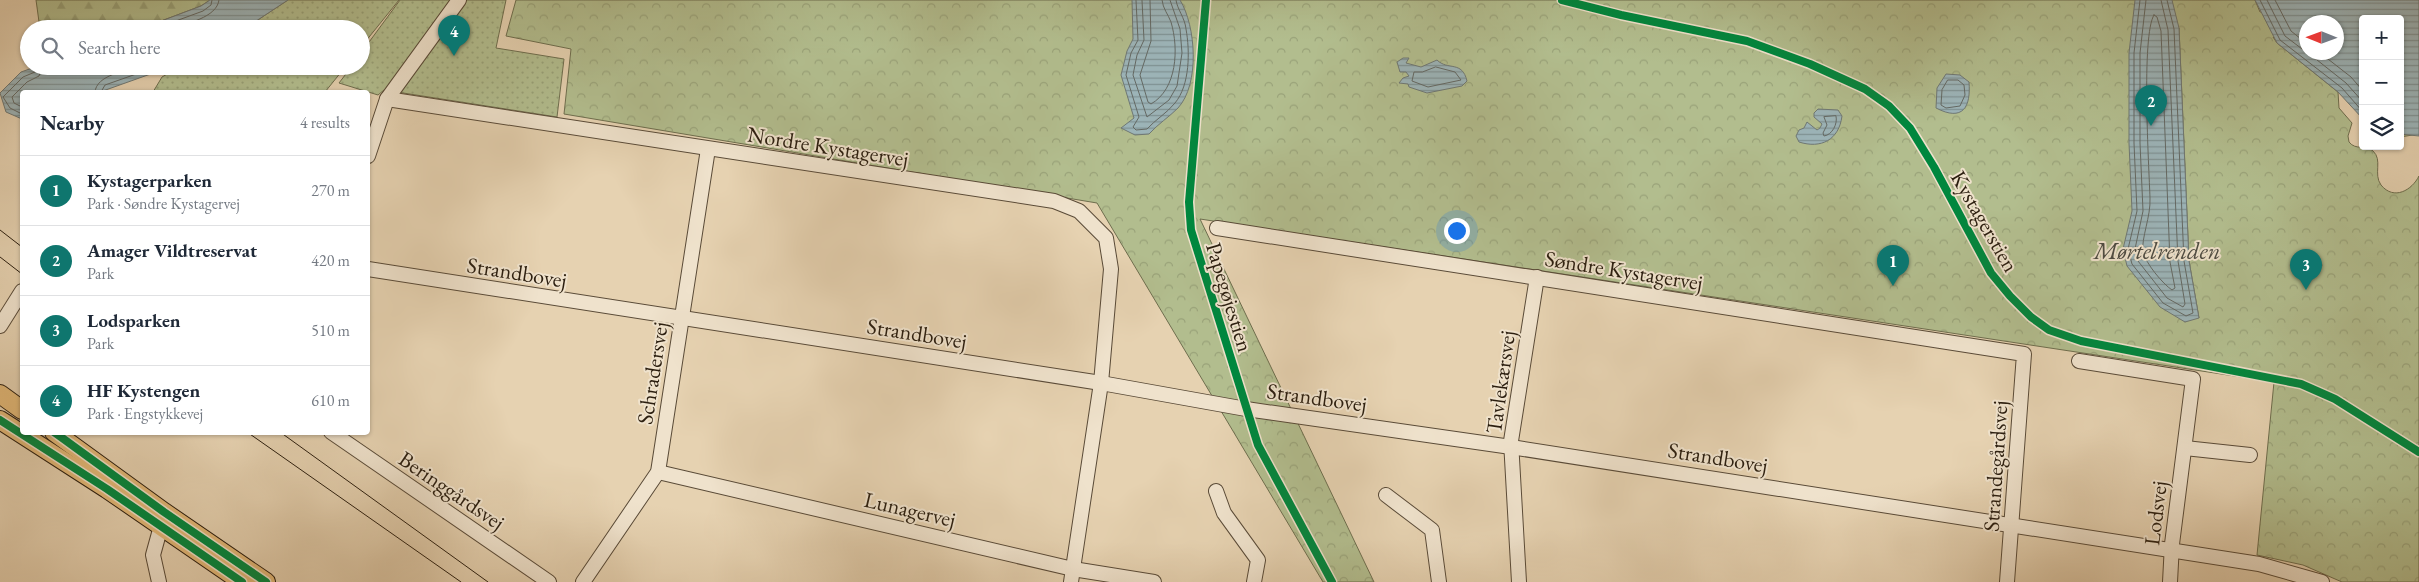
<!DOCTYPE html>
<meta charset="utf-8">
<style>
body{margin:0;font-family:"EB Garamond",serif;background:#f6f6f7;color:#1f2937}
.controls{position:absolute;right:15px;top:15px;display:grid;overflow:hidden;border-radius:5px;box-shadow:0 1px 4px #0004}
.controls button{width:45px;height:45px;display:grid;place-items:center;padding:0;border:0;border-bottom:1px solid #e0e1e3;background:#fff;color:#1f2937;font:25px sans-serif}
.compass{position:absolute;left:2299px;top:15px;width:45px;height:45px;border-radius:50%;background:#fff;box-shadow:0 1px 4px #0004;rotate:271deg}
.you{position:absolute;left:1456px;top:230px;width:18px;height:18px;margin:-12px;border:4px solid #fff;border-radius:50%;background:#1a73e8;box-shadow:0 0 0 8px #1a73e833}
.badge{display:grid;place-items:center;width:32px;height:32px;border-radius:50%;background:#0f766e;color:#fff;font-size:16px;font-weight:700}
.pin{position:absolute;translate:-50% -41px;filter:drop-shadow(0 1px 2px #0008)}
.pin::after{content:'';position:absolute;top:26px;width:18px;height:15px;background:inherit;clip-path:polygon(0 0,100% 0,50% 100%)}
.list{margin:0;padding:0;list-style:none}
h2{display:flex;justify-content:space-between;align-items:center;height:65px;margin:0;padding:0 20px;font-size:21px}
h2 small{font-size:16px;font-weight:400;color:#747a83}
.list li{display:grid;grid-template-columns:32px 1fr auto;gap:15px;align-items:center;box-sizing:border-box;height:70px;padding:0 20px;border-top:1px solid #e0e1e3}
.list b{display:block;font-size:19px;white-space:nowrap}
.list p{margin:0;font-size:16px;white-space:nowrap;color:#747a83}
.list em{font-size:16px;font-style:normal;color:#747a83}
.icon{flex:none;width:28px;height:28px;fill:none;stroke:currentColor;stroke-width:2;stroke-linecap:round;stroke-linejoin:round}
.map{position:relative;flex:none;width:2419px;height:582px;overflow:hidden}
.search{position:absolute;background:#fff;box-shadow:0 1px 4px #0004;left:20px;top:20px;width:350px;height:55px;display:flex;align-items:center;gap:12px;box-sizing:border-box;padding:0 18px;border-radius:28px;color:#747a83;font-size:19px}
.panel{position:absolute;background:#fff;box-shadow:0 1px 4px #0004;left:20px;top:90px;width:350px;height:345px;border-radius:5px}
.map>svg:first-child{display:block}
.grass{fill:url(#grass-dots);stroke:#6e6e4e}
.forest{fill:url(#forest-firs);stroke:#6e6e4e}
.park{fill:url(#park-crowns);stroke:#6e6e4e;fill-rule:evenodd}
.water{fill:url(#water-rules);stroke:#6f7874;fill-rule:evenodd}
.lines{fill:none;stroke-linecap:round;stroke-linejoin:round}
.shore{stroke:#646964;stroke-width:1}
.minor-casing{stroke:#5a4b38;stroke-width:16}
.major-casing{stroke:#2b1e0f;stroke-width:20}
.minor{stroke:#efe2cc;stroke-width:14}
.major{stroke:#e3b978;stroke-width:18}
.tram{stroke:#2b1e0f;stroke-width:1}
.cycleway-casing{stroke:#efe2cc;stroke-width:11}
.cycleway{stroke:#00873e;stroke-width:8}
.labels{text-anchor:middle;stroke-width:4;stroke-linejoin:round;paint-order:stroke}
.street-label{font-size:22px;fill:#2b1e0f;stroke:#efe2cc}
.water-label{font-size:24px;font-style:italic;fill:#4d4b42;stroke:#efe2cc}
</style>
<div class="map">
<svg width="2419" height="582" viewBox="0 0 2419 582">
<defs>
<pattern id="grass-dots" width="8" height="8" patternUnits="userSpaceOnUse" patternTransform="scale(1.25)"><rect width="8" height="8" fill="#b2bd8e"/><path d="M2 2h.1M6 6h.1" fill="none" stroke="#99a279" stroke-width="1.8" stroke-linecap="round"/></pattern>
<pattern id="forest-firs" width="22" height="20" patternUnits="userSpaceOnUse" patternTransform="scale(1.25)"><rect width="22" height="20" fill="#b2bd8e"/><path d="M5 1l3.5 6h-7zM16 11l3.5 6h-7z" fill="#99a279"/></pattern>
<pattern id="park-crowns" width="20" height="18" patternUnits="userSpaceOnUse" patternTransform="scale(1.25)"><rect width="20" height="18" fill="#b2bd8e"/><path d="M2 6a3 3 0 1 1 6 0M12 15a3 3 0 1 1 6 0" fill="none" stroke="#99a279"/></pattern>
<pattern id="water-rules" width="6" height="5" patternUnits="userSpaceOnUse" patternTransform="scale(1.25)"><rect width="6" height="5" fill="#9cb4b8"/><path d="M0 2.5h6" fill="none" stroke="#7f9294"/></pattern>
</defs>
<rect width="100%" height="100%" fill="#e6d2b1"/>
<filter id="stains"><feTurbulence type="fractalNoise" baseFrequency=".004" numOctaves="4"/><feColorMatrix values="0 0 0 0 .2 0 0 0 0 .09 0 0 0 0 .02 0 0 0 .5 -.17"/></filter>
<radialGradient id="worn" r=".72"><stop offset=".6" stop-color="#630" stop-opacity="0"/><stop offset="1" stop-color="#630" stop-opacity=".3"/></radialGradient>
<g class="grass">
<polygon points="288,0 399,0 361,47 361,29 244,29"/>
<polygon points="400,0 506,0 496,48 564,59 557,117 384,90 378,95 339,83 352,66 361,66 361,53"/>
<polygon points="181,66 346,66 325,92 153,92 162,77"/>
</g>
<polygon class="forest" points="36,0 210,0 201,6 140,29 40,29"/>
<path class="park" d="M 516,0 L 2255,0 L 2260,12 L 2419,0 L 2419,134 L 2400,137 L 2400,19 L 2363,19 L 2363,109 L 2273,37 L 2277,43 L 2338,92 L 2339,108 L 2352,123 L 2348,136 L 2349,142 C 2356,151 2366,144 2373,151 C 2383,160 2373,174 2381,185 C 2394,201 2412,190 2419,176 L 2419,582 L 2342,582 L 2303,565 L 2257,555 L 2274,382 L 1200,219 L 1374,582 L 1323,582 L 1097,203 L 564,114 L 571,49 L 506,36 ZM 2306,22 L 2336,22 L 2336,52 L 2306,52 ZM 2179,28 L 2189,261 L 2199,318 L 2125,255 Z"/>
<g class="water">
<polygon points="210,0 288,0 244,29 140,29 201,6"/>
<path d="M 1132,0 L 1180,0 C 1196,26 1200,84 1178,108 C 1169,117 1158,124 1149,134 L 1135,135 L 1121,128 L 1134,118 L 1121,75 L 1127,51 L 1133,39 Z"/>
<polygon points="2135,0 2172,0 2179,28 2189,261 2199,318 2185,322 2160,307 2127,266 2123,249 2132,211 2129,143 2129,53"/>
<path d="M 2255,0 L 2419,0 L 2419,136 L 2400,134 L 2400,19 L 2363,19 L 2363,119 L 2338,92 L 2277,43 ZM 2306,22 L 2336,22 L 2336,52 L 2306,52 Z"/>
<path d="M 1403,58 L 1409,58 L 1406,63 L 1421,67 L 1437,60 C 1448,71 1462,60 1467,81 L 1462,86 L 1427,93 L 1409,87 L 1408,84 L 1399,83 L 1403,78 L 1409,76 L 1406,72 L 1400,72 L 1397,62 Z"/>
<polygon points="38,66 173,66 100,92 22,92 22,119 6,112 0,93 21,72"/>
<path d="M 1946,74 L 1960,75 L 1969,82 C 1971,107 1963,122 1936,108 L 1937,88 Z"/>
<path d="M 1818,109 L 1838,110 L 1842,116 C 1839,140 1821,149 1799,142 L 1796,136 L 1799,130 L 1804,128 L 1807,122 L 1817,130 L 1820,128 L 1822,124 L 1814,117 L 1814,113 Z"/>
</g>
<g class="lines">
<g class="shore">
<path d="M 1136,0 L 1138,40 L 1131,53 L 1126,75 L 1139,117 L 1133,127 L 1136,130 L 1147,129 C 1155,120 1167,113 1175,103 C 1190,85 1190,51 1186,29 C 1185,18 1177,9 1176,0"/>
<polyline points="1142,0 1144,40 1137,55 1133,75 1147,117 1169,100 1177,86 1182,53 1180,29 1170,0"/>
<path d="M 1150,0 L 1151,41 L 1140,75 L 1148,102 L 1151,104 C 1177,89 1179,49 1171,22 C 1168,14 1163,9 1162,0"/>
<polyline points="2140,0 2134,53 2134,143 2137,211 2128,249 2132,264 2163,303 2186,316 2193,313 2184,261 2174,29 2167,0"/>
<polyline points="2146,0 2140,53 2140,143 2143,211 2135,249 2138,261 2167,298 2183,307 2185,304 2178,261 2168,30 2161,0"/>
<polyline points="2260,0 2280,40 2342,88 2363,112"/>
<polyline points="2267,0 2285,36 2306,52"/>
<polyline points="2275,0 2291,31 2306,43"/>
<path d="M 2154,15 L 2157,17 L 2161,31 L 2170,262 L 2175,288 L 2172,290 C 2163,284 2145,263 2143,251 C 2141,239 2151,216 2150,198 C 2149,168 2141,35 2154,15 Z"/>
<polyline points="154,29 203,11 211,5 212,0"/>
<path d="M 172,29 C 186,23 217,18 219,0"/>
<polyline points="2307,52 2346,83 2363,102"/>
<polyline points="2319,52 2351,77 2363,91"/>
<polygon points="1436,67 1455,72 1461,80 1428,87 1412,81 1414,72 1422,72"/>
<polygon points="1948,80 1958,80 1964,85 1965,95 1960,106 1946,108 1941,105 1942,90"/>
<path d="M 95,92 C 96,75 126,71 140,66"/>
<polyline points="101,92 105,85 159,66"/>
<polyline points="22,107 14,103 12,97 27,82 39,76 43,66"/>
<polyline points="22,114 10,108 3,97 23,77 35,72 36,66"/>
<path d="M 1836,116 C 1838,124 1832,135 1824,136 L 1823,133 L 1827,125 L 1824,117 Z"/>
</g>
<defs>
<g id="minor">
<polyline points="387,99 1054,201 1079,211 1106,238 1111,269 1101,383 1071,582"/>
<polyline points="368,156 387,99 459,0"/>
<polyline points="1217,228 2024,354 2007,582"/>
<polyline points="368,269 1101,383 1246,409 1511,447 2259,564 2322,582"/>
<polyline points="0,326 22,291"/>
<polyline points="2079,361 2193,379 2172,544 2170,582"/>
<polyline points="331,432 549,582"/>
<polyline points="2185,448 2250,455"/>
<polyline points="658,472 1073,569 1154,582"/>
<polyline points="1216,491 1224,513 1258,560 1254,582"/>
<polyline points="1386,495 1432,530 1439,582"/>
<polyline points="159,582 153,555 161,526"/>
<polyline points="583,582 658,472 708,149"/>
<polyline points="1519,582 1511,441 1537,277"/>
</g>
<g id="major">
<polyline points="0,394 22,410"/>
<polyline points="0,420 107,489 242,582"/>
<polyline points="54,432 164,512 266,582"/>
</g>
</defs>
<use href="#minor" class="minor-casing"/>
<use href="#major" class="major-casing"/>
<use href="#minor" class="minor"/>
<use href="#major" class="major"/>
<g class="tram">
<polyline points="0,230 22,247"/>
<polyline points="0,257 22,274"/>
<polyline points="247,432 461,582"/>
<polyline points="280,432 488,582"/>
</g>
<defs>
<g id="cycleway">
<polyline points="1206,0 1189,202 1191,230 1258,445 1332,582"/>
<polyline points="1562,0 1621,15 1747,41 1810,64 1865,89 1889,106 1910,128 1934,167 1991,273 2010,296 2031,317 2049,330 2081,341 2301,384 2335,399 2419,452"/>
<polyline points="0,420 107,489 242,582"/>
<polyline points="54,432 164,512 266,582"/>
</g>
</defs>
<use href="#cycleway" class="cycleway-casing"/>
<use href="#cycleway" class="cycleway"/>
</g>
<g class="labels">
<g class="street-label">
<text transform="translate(828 146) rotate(9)" y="8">Nordre Kystagervej</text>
<text transform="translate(1985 221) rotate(60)" y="8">Kystagerstien</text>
<text transform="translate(1624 270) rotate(9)" y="8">Søndre Kystagervej</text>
<text transform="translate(517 272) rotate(9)" y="8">Strandbovej</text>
<text transform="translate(1230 297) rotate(73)" y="8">Papegøjestien</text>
<text transform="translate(917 333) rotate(9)" y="8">Strandbovej</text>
<text transform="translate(652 373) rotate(-81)" y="8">Schradersvej</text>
<text transform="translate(1500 382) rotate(-82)" y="8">Tavlekærsvej</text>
<text transform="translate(1317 397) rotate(8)" y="8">Strandbovej</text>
<text transform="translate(1718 457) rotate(9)" y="8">Strandbovej</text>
<text transform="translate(1995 466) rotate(-86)" y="8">Strandegårdsvej</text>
<text transform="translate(452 490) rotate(34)" y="8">Beringgårdsvej</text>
<text transform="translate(910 509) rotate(13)" y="8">Lunagervej</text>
<text transform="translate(2155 513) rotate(-83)" y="8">Lodsvej</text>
</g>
<g class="water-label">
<text x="2157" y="259">Mørtelrenden</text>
</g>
</g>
<rect width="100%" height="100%" filter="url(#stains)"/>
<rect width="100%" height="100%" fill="url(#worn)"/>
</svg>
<div class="controls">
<button>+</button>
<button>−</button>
<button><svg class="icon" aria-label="layers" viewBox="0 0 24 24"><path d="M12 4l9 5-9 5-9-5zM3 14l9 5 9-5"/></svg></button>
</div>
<svg class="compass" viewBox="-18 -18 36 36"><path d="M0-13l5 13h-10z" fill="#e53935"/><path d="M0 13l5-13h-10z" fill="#747a83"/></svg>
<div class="you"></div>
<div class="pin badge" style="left:1893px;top:286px">1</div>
<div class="pin badge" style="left:2151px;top:126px">2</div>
<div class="pin badge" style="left:2306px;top:290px">3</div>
<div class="pin badge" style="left:454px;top:56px">4</div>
<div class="search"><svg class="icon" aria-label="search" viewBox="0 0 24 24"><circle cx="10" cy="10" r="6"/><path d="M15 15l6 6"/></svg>Search here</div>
<section class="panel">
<h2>Nearby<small>4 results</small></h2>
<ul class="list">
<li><span class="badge">1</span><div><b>Kystagerparken</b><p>Park · Søndre Kystagervej</p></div><em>270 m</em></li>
<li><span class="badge">2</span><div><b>Amager Vildtreservat</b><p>Park</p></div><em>420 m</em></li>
<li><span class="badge">3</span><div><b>Lodsparken</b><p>Park</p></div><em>510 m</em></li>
<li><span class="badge">4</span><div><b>HF Kystengen</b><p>Park · Engstykkevej</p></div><em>610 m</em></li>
</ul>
</section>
</div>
